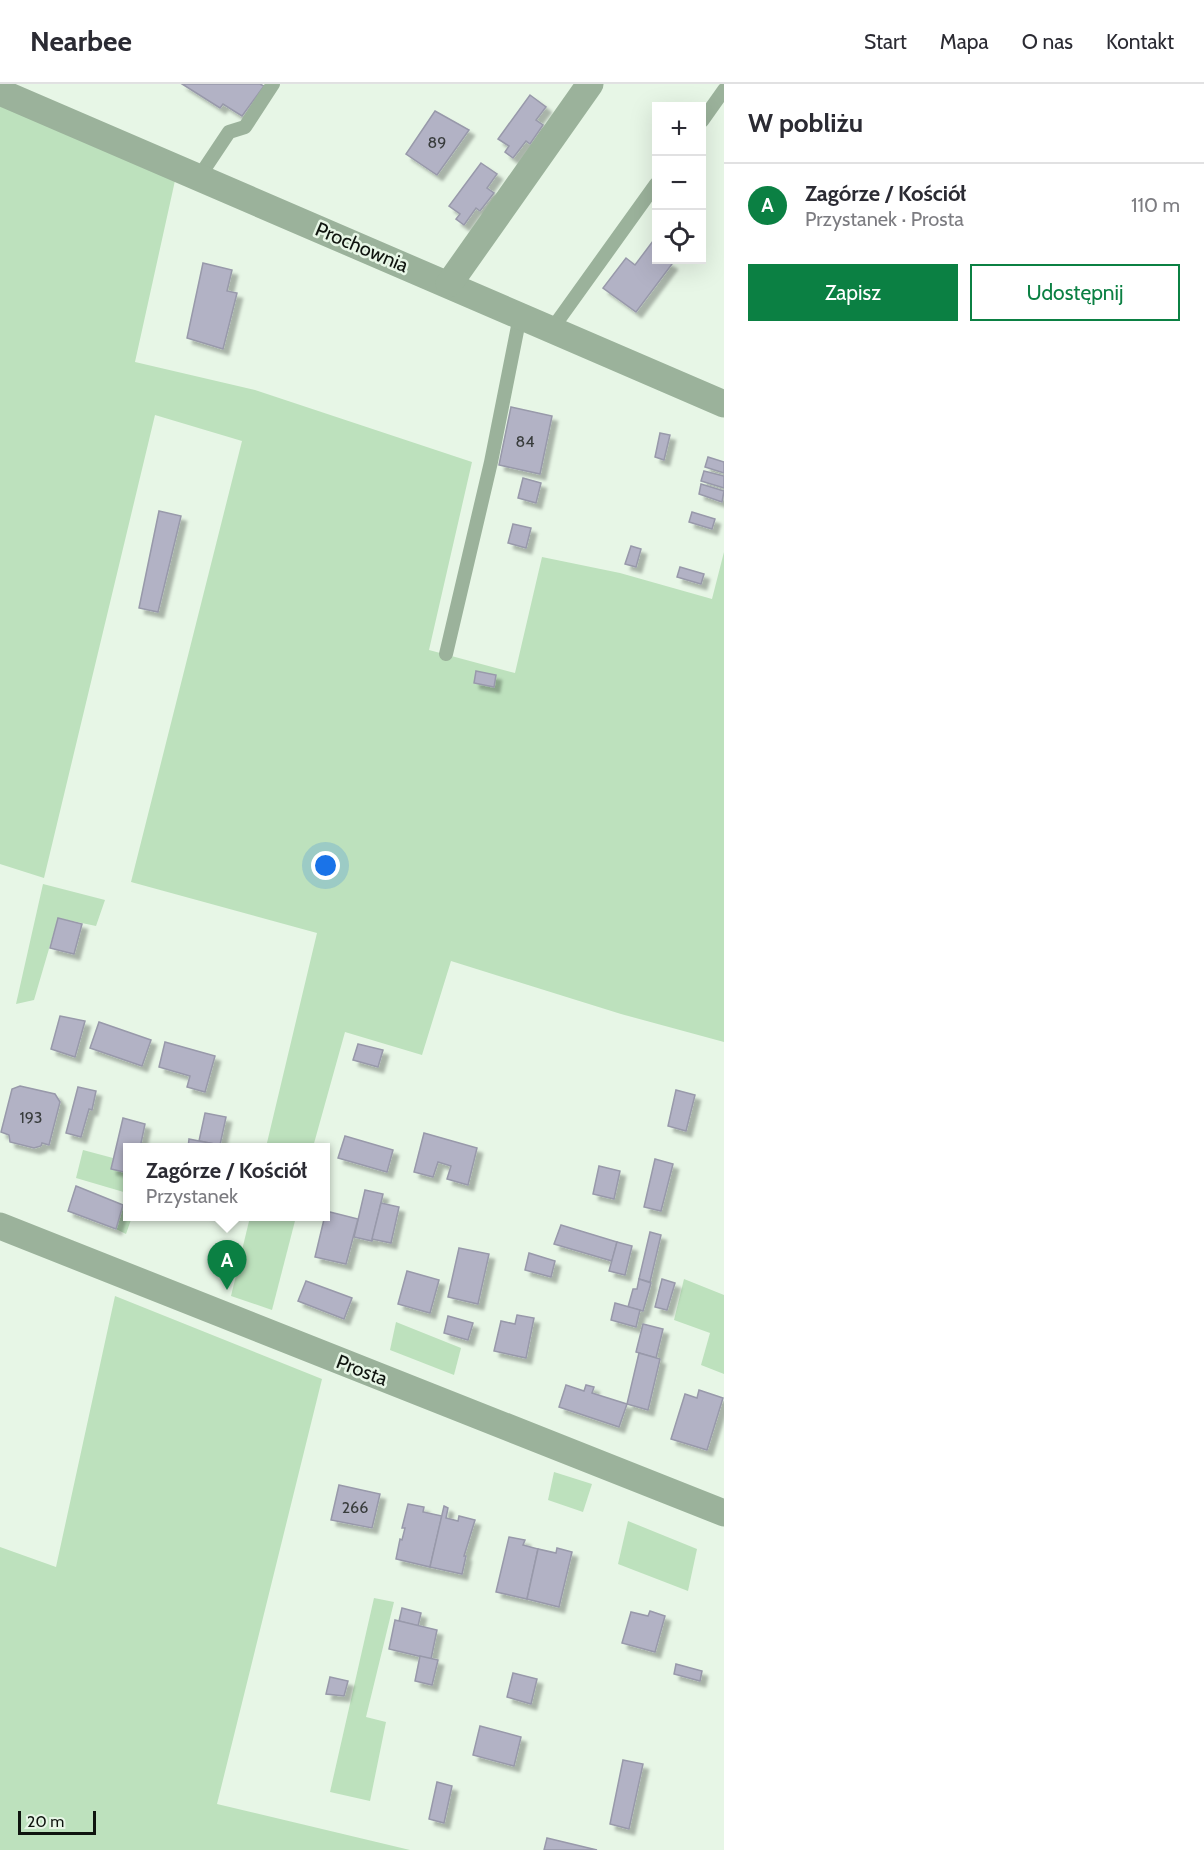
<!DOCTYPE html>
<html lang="pl">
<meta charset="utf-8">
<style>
body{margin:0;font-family:Cabin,sans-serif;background:#f2f2f3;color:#2b2b33}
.controls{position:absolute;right:18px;top:18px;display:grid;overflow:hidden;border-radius:0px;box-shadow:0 6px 24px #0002}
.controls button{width:54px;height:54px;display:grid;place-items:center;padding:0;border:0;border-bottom:2px solid #e1e1e2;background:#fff;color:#2b2b33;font:30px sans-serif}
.scale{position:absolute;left:18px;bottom:15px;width:78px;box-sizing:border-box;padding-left:6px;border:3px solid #0f140f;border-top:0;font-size:16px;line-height:21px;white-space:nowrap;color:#0f140f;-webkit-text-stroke:4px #e7f6e6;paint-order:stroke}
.you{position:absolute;left:326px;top:782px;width:21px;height:21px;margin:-15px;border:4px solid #fff;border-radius:50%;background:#1a73e8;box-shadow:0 0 0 9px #1a73e833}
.badge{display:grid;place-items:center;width:39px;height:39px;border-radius:50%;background:#0b8043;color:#fff;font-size:20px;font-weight:700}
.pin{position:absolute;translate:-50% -50px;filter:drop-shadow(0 2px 3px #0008)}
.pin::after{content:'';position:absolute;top:32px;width:21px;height:18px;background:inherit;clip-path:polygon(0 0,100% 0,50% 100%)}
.popup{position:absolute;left:123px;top:1059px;width:207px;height:78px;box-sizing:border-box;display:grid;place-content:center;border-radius:0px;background:#fff;filter:drop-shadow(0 2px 4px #0005);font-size:20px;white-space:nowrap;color:#7c7c81}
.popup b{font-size:22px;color:#2b2b33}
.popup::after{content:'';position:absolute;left:50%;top:100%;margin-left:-12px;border:12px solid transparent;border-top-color:#fff}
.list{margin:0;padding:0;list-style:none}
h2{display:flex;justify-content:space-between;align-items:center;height:78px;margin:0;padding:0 24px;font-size:26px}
h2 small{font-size:20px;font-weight:400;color:#7c7c81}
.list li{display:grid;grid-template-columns:39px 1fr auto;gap:18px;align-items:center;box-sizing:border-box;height:84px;padding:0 24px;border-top:2px solid #e1e1e2}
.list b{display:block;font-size:22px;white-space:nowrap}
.list p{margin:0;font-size:20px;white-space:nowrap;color:#7c7c81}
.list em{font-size:20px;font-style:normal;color:#7c7c81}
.actions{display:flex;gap:12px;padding:18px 24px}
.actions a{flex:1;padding:14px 0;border:2px solid #0b8043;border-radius:0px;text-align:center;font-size:21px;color:#0b8043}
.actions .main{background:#0b8043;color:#fff}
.icon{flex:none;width:33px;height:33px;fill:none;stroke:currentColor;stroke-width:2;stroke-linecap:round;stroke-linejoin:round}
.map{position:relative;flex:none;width:724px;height:1766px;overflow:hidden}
header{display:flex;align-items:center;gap:36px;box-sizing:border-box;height:84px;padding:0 30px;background:#fff;border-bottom:2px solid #e1e1e2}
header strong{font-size:28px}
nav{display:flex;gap:33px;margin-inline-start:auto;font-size:21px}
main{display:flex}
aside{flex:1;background:#fff}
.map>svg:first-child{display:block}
.green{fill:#bde1bd}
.building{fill:#b2b2c5;stroke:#9899aa;stroke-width:1.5;filter:url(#shadow)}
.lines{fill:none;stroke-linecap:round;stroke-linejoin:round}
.lane{stroke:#9bb29b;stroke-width:14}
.street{stroke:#9bb29b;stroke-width:27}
.labels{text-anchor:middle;stroke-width:5;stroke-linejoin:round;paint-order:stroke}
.number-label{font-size:16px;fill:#383c3c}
.street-label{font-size:20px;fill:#0f140f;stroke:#e7f6e6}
</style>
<header>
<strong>Nearbee</strong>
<nav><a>Start</a><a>Mapa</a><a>O nas</a><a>Kontakt</a></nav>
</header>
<main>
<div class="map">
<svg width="724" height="1766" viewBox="0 0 724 1766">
<defs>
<filter id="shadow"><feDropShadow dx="5.5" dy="5.5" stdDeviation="1.5" flood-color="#0004"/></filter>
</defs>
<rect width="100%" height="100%" fill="#e7f6e6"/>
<g class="green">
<polygon points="0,15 176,92 135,278 255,306 472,378 429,566 515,589 542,473 620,489 712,515 724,468 724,958 621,930 451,877 422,971 345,948 313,1063 266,1063 317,849 131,798 242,357 155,331 44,794 0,780"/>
<polygon points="43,800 105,816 96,842 58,834 34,916 16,920"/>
<polygon points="83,1066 113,1074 111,1085 128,1089 128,1132 132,1133 126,1150 116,1145 127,1109 76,1094"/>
<polygon points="250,1133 296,1133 272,1226 231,1212"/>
<polygon points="684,1195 724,1211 724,1290 701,1281 710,1249 674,1236"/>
<polygon points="115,1212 322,1295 217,1720 410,1766 0,1766 0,1463 56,1483"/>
<polygon points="396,1238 461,1264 454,1291 390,1266"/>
<polygon points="554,1388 592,1400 583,1428 548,1416"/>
<polygon points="628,1437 697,1465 688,1507 618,1480"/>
<polygon points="374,1514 394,1518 366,1633 386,1638 370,1717 330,1708"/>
</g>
<g class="building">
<polygon points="182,0 260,0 264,2 242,32 223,20 220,24"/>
<polygon points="530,11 546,23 536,36 543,41 530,60 526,57 513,74 505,68 509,62 498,55"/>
<polygon points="435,27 469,46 437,91 406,70"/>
<polygon points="481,79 497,90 487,104 494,109 480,127 476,124 464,141 456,135 460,130 449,122"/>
<polygon points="656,153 656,176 665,176 672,180 636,228 603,204 626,174 635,181"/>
<polygon points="203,179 232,186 227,207 237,209 223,265 187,254"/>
<polygon points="511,323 552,332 540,390 499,381"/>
<polygon points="660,349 670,351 664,376 655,373"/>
<polygon points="708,373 724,378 724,389 705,383"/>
<polygon points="704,387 724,392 724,404 701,397"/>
<polygon points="523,394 541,399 536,419 518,414"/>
<polygon points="701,400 724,407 722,418 699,410"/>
<polygon points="159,427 181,432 158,528 139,524"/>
<polygon points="692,428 715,435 712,445 689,438"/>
<polygon points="513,440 531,444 526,464 508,459"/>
<polygon points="631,462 641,465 636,483 625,480"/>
<polygon points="680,483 704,490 701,500 677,493"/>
<polygon points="476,587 496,591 494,603 474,599"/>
<polygon points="58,834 82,840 74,870 50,864"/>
<polygon points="60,932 85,937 75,973 51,965"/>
<polygon points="99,938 151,956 142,982 90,964"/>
<polygon points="165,958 215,972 205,1008 187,1003 190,992 159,983"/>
<polygon points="358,960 383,966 378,983 353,976"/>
<polygon points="20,1002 55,1010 60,1018 49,1061 42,1059 41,1062 34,1064 10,1058 9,1051 1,1048 12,1005"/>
<polygon points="78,1003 96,1007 92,1026 89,1025 81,1053 66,1049"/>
<polygon points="676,1006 695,1011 686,1047 668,1042"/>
<polygon points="205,1029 226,1033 220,1061 199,1057"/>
<polygon points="123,1034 145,1040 140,1064 128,1064 128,1089 111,1085"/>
<polygon points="424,1049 477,1064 468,1101 447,1095 451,1082 438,1078 433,1093 414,1088"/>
<polygon points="345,1052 393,1066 387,1088 338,1074"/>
<polygon points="189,1055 220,1061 220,1064 188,1064"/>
<polygon points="655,1075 673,1080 661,1127 644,1123"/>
<polygon points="599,1082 620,1087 614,1115 593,1110"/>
<polygon points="76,1102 123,1121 116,1145 68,1127"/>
<polygon points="365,1106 383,1110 372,1157 354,1153"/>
<polygon points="381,1119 399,1123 391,1159 372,1155"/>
<polygon points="326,1127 358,1135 346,1180 315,1173"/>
<polygon points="561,1141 617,1158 612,1177 554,1160"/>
<polygon points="650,1148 661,1151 650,1198 639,1195"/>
<polygon points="617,1158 632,1162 625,1191 609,1187"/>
<polygon points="459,1164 489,1170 478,1220 448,1213"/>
<polygon points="529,1169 555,1177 551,1193 525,1186"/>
<polygon points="407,1187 439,1196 430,1229 398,1220"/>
<polygon points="639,1195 651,1199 643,1227 628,1223 633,1205 637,1205"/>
<polygon points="662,1195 675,1199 667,1226 655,1223"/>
<polygon points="306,1197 352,1214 344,1235 298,1217"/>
<polygon points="615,1219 640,1226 636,1243 611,1236"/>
<polygon points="517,1231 534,1234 526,1274 494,1267 501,1237 515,1240"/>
<polygon points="448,1232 473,1239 468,1256 444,1249"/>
<polygon points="643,1240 663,1245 656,1274 636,1268"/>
<polygon points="639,1269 660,1275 648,1326 627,1320"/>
<polygon points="566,1301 584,1307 586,1301 594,1303 592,1309 627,1320 619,1343 559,1323"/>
<polygon points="699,1306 723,1314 707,1366 671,1355 685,1310 697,1314"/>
<polygon points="339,1401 380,1410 372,1444 331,1436"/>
<polygon points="408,1420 424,1423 423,1428 442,1432 430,1483 396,1475 400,1455 402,1456 405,1444 402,1444"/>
<polygon points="444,1422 448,1424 446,1434 458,1437 459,1432 475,1436 464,1472 466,1472 462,1490 430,1483"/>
<polygon points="509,1453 525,1456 523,1461 538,1465 527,1515 496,1508"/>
<polygon points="557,1464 572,1468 559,1523 527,1515 538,1465 556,1469"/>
<polygon points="402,1524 421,1529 418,1542 399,1537"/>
<polygon points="650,1527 665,1532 655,1568 622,1559 631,1528 648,1532"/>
<polygon points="395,1536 437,1546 431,1575 389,1565"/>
<polygon points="420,1572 438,1576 432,1601 415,1597"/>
<polygon points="676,1580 702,1587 700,1597 674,1590"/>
<polygon points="513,1589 537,1595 531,1620 507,1613"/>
<polygon points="330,1593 348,1597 344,1612 326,1610"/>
<polygon points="480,1642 521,1653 514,1682 473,1671"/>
<polygon points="623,1676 643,1680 629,1745 610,1740"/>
<polygon points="437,1698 452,1702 444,1739 429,1735"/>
<polygon points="547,1754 597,1766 544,1766"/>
</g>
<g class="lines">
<g class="lane">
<polyline points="702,37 724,6"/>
<polyline points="199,93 229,48 245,43 273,0"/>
<polyline points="552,245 656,100"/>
<polyline points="446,570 491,378 520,232"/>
</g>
<g class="street">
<polyline points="0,8 724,320"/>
<polyline points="449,200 590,0"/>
<polyline points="0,1142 724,1429"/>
</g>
</g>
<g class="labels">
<g class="number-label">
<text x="437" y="64">89</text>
<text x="525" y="363">84</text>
<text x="31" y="1039">193</text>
<text x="355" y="1429">266</text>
</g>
<g class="street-label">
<text transform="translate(362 163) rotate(23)" y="7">Prochownia</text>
<text transform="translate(362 1286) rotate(21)" y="7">Prosta</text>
</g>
</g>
</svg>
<div class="controls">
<button>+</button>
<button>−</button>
<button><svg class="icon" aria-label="locate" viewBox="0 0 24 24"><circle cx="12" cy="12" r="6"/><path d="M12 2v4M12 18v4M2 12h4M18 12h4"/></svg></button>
</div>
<div class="scale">20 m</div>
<div class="you"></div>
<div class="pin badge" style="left:227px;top:1206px">A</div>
<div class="popup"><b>Zagórze / Kościół</b>Przystanek</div>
</div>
<aside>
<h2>W pobliżu<small></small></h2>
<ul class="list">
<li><span class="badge">A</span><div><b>Zagórze / Kościół</b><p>Przystanek · Prosta</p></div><em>110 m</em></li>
</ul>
<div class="actions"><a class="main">Zapisz</a><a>Udostępnij</a></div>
</aside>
</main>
